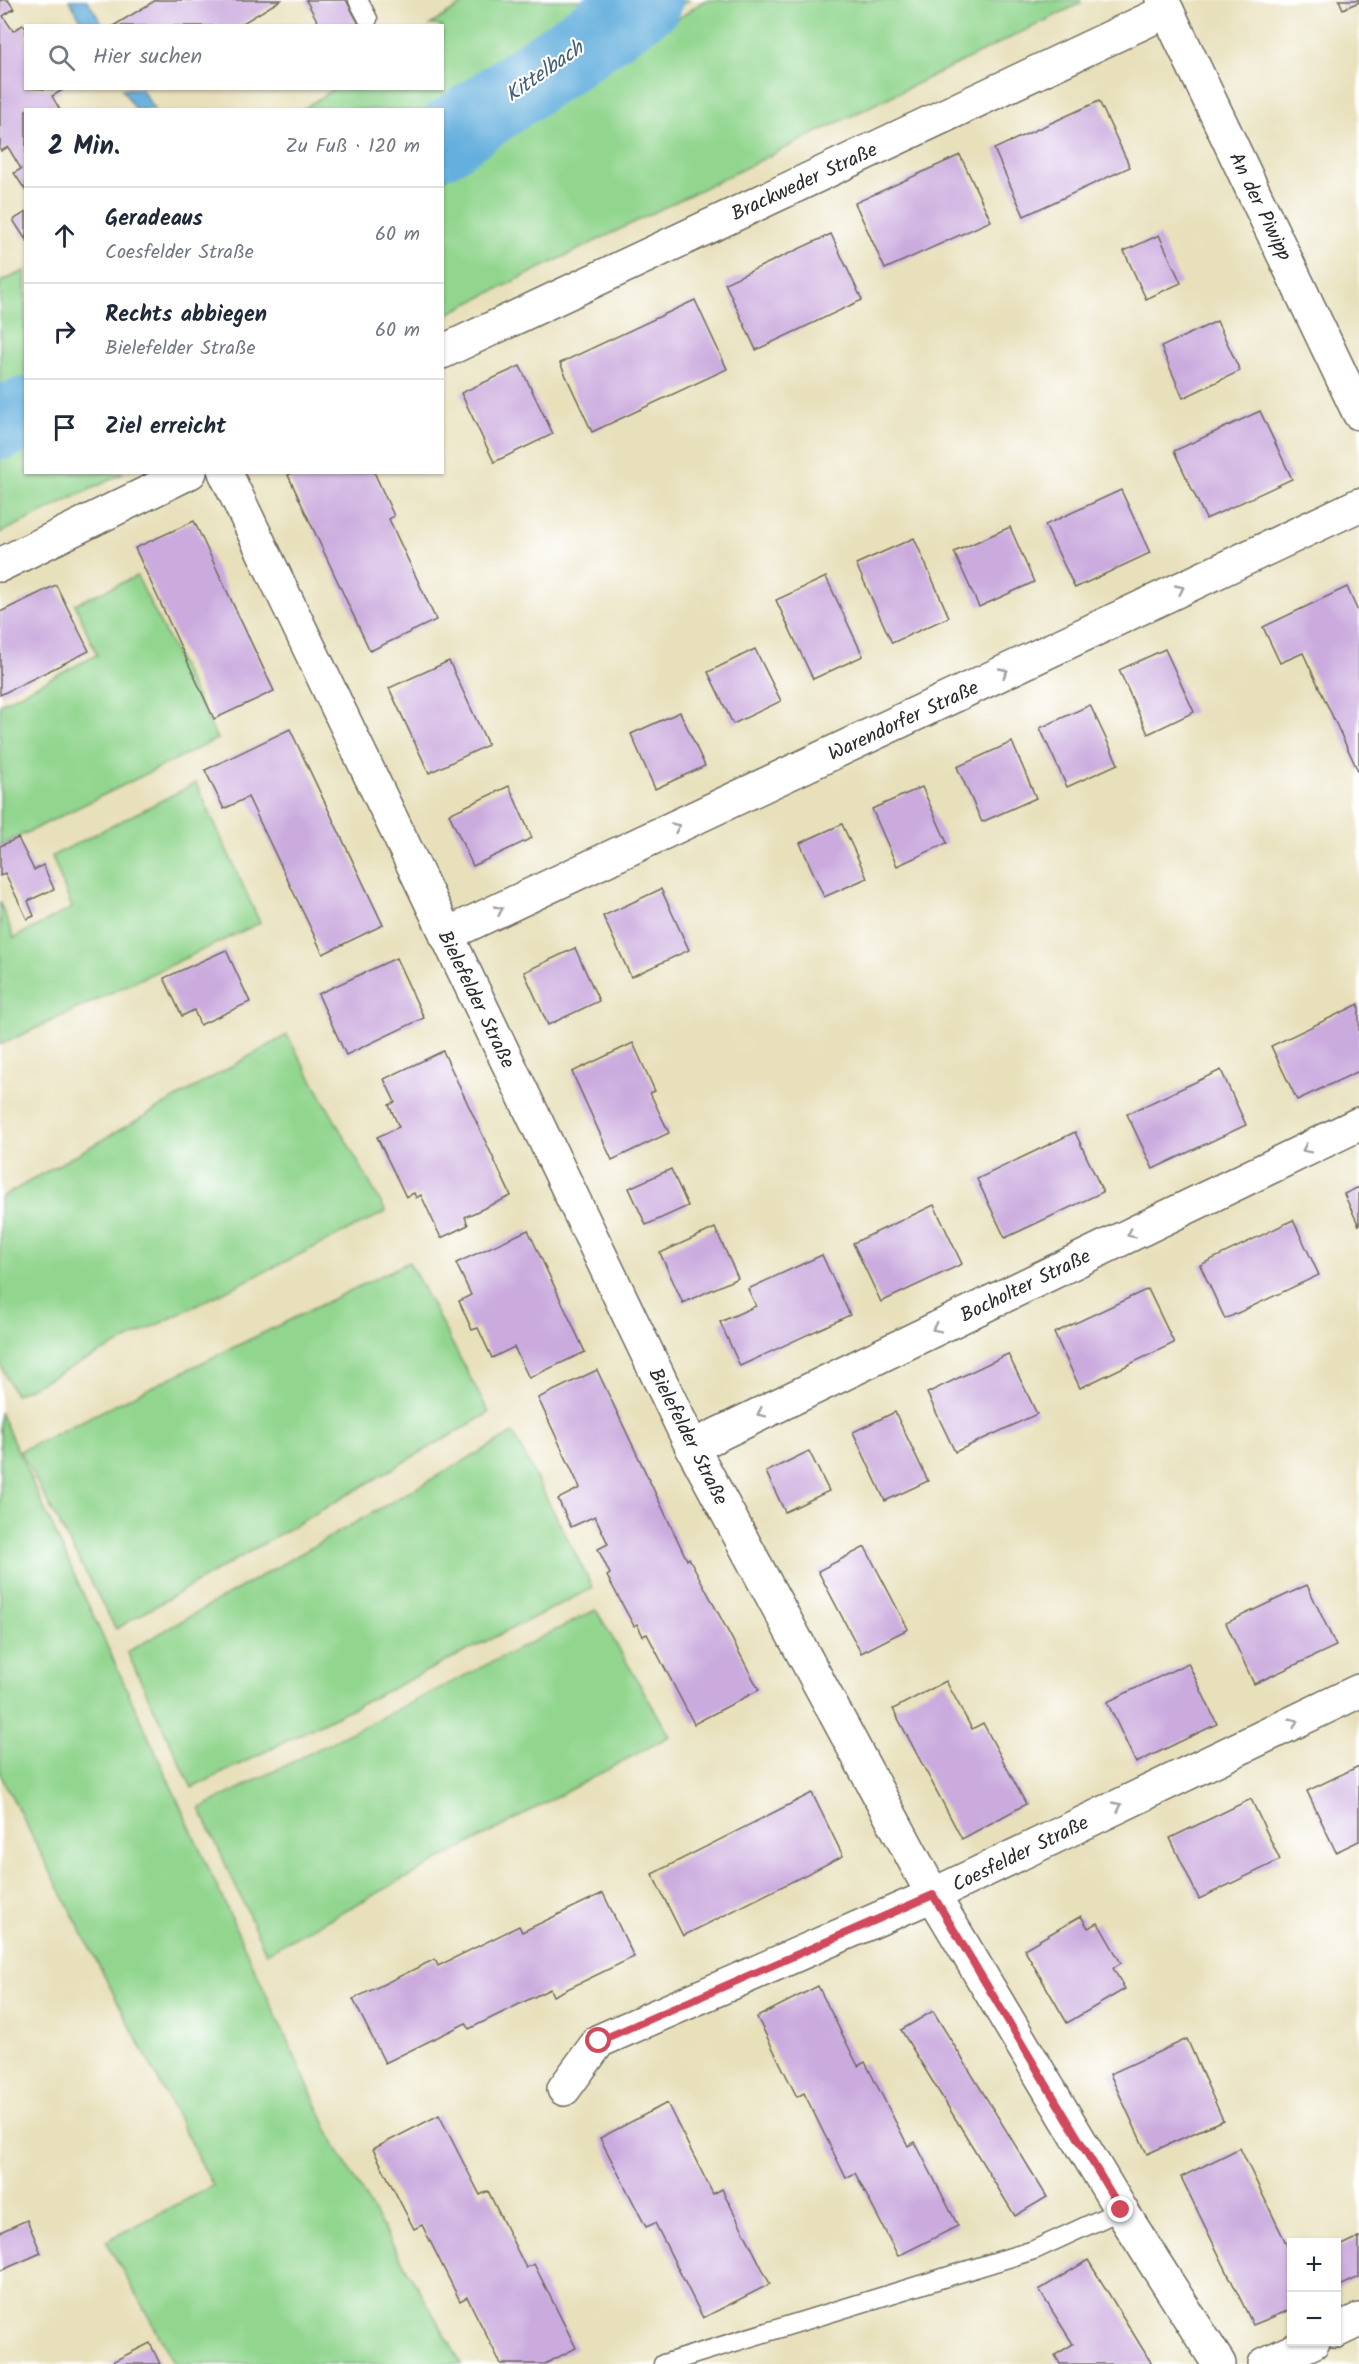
<!DOCTYPE html>
<html lang="de">
<meta charset="utf-8">
<style>
body{margin:0;font-family:Kalam,sans-serif;background:#f6f6f7;color:#1f2937}
.controls{position:absolute;right:18px;bottom:18px;display:grid;overflow:hidden;border-radius:0px;box-shadow:0 2px 4px #0004}
.controls button{width:54px;height:54px;display:grid;place-items:center;padding:0;border:0;border-bottom:2px solid #e0e1e3;background:#fff;color:#1f2937;font:30px sans-serif}
.stop{position:absolute;width:18px;height:18px;margin:-14px;border:4px solid #d1495b;border-radius:50%;background:#fff}
.stop.end{background:#d1495b;border-color:#fff;box-shadow:0 2px 6px #0008}
.list{margin:0;padding:0;list-style:none}
h2{display:flex;justify-content:space-between;align-items:center;height:78px;margin:0;padding:0 24px;font-size:26px}
h2 small{font-size:20px;font-weight:400;color:#747a83}
.list li{display:grid;grid-template-columns:39px 1fr auto;gap:18px;align-items:center;box-sizing:border-box;height:96px;padding:0 24px;border-top:2px solid #e0e1e3}
.list b{display:block;font-size:22px;white-space:nowrap}
.list p{margin:0;font-size:20px;white-space:nowrap;color:#747a83}
.list em{font-size:20px;font-style:normal;color:#747a83}
.icon{flex:none;width:33px;height:33px;fill:none;stroke:currentColor;stroke-width:2;stroke-linecap:round;stroke-linejoin:round}
.map{position:relative;flex:none;width:1359px;height:2364px;overflow:hidden}
.search{position:absolute;background:#fff;box-shadow:0 2px 4px #0004;left:24px;top:24px;width:420px;height:66px;display:flex;align-items:center;gap:15px;box-sizing:border-box;padding:0 21px;border-radius:0px;color:#747a83;font-size:22px}
.panel{position:absolute;background:#fff;box-shadow:0 2px 4px #0004;left:24px;top:108px;width:420px;height:366px;border-radius:0px}
.map>svg:first-child{display:block}
.green{fill:#91d58e;stroke:#5e805c;stroke-width:1.5}
.water{fill:#64afdd;stroke:#486d84;stroke-width:1.5}
.lines{fill:none;stroke-linecap:round;stroke-linejoin:round}
.river{stroke:#64afdd;stroke-width:74}
.building{fill:#cbabde}
.service-casing{stroke:#6d6a5d;stroke-width:21}
.minor-casing{stroke:#6d6a5d;stroke-width:36}
.tertiary-casing{stroke:#6d6a5d;stroke-width:36}
.service{stroke:#fff;stroke-width:18}
.minor{stroke:#fff;stroke-width:33}
.tertiary{stroke:#fff;stroke-width:33}
.oneway{stroke:#a0a0a0}
.route{stroke:#d1495b;stroke-width:8}
.labels{text-anchor:middle;stroke-width:4.5;stroke-linejoin:round;paint-order:stroke}
.street-label{font-size:20px;fill:#2b2b2b;stroke:#fff}
.water-label{font-size:21px;font-style:italic;fill:#426072;stroke:#fff}
</style>
<div class="map">
<svg width="1359" height="2364" viewBox="0 0 1359 2364">
<rect width="100%" height="100%" fill="#fff"/>
<filter id="ink" filterUnits="userSpaceOnUse"><feTurbulence type="fractalNoise" baseFrequency=".0167" numOctaves="2"/><feDisplacementMap in="SourceGraphic" scale="12" xChannelSelector="R" yChannelSelector="G"/><feConvolveMatrix kernelMatrix="1 2 1 2 8 2 1 2 1" color-interpolation-filters="sRGB"/></filter>
<filter id="wash" filterUnits="userSpaceOnUse"><feTurbulence type="fractalNoise" baseFrequency=".008" numOctaves="4" result="noise"/><feDisplacementMap in="SourceGraphic" scale="24" xChannelSelector="R" yChannelSelector="G"/><feGaussianBlur stdDeviation="1.35" result="paint"/><feColorMatrix in="noise" values="0 0 0 0 0 0 0 0 0 0 0 0 0 0 0 0 0 1.4 0 .05"/><feComposite in="paint" operator="in"/></filter>
<g filter="url(#wash)">
<rect width="100%" height="100%" fill="#e8e0bb"/>
<g class="green">
<polygon points="469,0 689,0 443,167 442,110 303,109 334,89 442,88 442,26 430,25"/>
<polygon points="705,0 1080,0 1081,3 443,316 443,180 502,141"/>
<polygon points="25,271 25,421 0,432 0,282"/>
<polygon points="25,441 26,472 124,473 0,533 0,450"/>
<polygon points="137,576 217,739 0,846 0,704 97,655 75,604"/>
<polygon points="196,783 260,923 0,1045 0,902 14,938 72,908 52,856"/>
<polygon points="287,1035 386,1212 15,1395 0,1363 0,1198"/>
<polygon points="409,1262 489,1413 116,1629 20,1451"/>
<polygon points="0,1412 336,2147 462,2364 175,2364 106,2241 213,2186 0,1774"/>
<polygon points="513,1433 593,1588 192,1788 127,1652"/>
<polygon points="596,1610 670,1736 266,1953 200,1808"/>
</g>
<g class="water">
<polygon points="69,0 87,0 103,25 84,25"/>
<polygon points="122,89 141,89 154,109 135,109"/>
</g>
<g class="lines">
<g class="river">
<polyline points="442,141 646,0"/>
<polyline points="0,423 26,414"/>
</g>
</g>
<g id="blocks">
<g class="building">
<polygon points="0,0 8,0 14,9 3,16 13,31 23,25 26,28 26,88 63,90 52,96 60,110 26,110 26,191 14,173 21,169 8,147 1,151 0,149"/>
<polygon points="156,0 281,0 238,26 113,26"/>
<polygon points="306,0 346,0 359,24 320,26"/>
<polygon points="1339,0 1359,0 1359,2 1343,9"/>
<polygon points="1099,101 1130,167 1024,216 994,149"/>
<polygon points="960,155 991,221 885,269 855,203"/>
<polygon points="26,212 26,240 13,220"/>
<polygon points="831,234 862,300 756,350 725,283"/>
<polygon points="1159,235 1181,283 1146,299 1124,251"/>
<polygon points="695,300 727,369 592,432 560,363"/>
<polygon points="1217,321 1240,371 1183,398 1161,347"/>
<polygon points="520,366 553,434 494,462 461,393"/>
<polygon points="1260,411 1292,479 1206,519 1174,451"/>
<polygon points="294,472 374,472 394,516 389,519 436,620 370,651 288,475"/>
<polygon points="1121,490 1150,553 1075,588 1045,525"/>
<polygon points="194,521 274,691 214,719 135,548"/>
<polygon points="1010,527 1034,582 979,607 954,552"/>
<polygon points="914,538 949,617 892,643 856,564"/>
<polygon points="826,577 863,656 813,679 776,600"/>
<polygon points="56,585 89,651 0,695 0,612"/>
<polygon points="1347,587 1359,614 1359,773 1303,653 1280,663 1263,627"/>
<polygon points="755,649 781,701 733,724 708,672"/>
<polygon points="1165,649 1194,712 1148,734 1119,670"/>
<polygon points="449,661 488,745 429,773 389,688"/>
<polygon points="1090,705 1118,764 1067,787 1040,728"/>
<polygon points="680,712 705,766 655,789 631,734"/>
<polygon points="290,729 383,925 323,954 248,797 224,809 205,770"/>
<polygon points="1012,742 1036,798 982,822 957,767"/>
<polygon points="509,786 532,838 473,866 449,814"/>
<polygon points="922,787 947,843 897,866 872,809"/>
<polygon points="842,824 867,878 824,897 800,843"/>
<polygon points="18,838 34,870 43,865 54,889 28,901 34,916 27,919 5,873 0,876 0,846"/>
<polygon points="661,889 689,950 631,977 603,916"/>
<polygon points="575,948 599,1001 548,1025 524,972"/>
<polygon points="226,950 250,1002 200,1025 194,1010 182,1016 164,978"/>
<polygon points="396,958 424,1018 346,1055 318,994"/>
<polygon points="1359,1004 1359,1071 1297,1100 1271,1046"/>
<polygon points="633,1043 655,1091 650,1093 669,1133 612,1160 572,1072"/>
<polygon points="443,1051 511,1196 465,1217 468,1225 441,1238 421,1195 416,1198 414,1193 406,1197 377,1137 399,1127 389,1105 395,1102 384,1079"/>
<polygon points="1221,1070 1246,1125 1153,1169 1127,1114"/>
<polygon points="1075,1132 1103,1192 1005,1238 977,1179"/>
<polygon points="671,1169 688,1206 646,1225 629,1188"/>
<polygon points="1359,1187 1359,1226 1344,1194"/>
<polygon points="934,1205 962,1264 881,1302 853,1243"/>
<polygon points="1293,1220 1319,1275 1225,1319 1200,1265"/>
<polygon points="715,1228 738,1278 683,1303 660,1253"/>
<polygon points="528,1230 585,1352 529,1378 514,1347 492,1358 478,1328 472,1330 459,1301 471,1295 456,1263"/>
<polygon points="822,1255 850,1315 740,1366 720,1322 756,1306 748,1289"/>
<polygon points="1148,1289 1174,1343 1080,1388 1054,1333"/>
<polygon points="1008,1354 1037,1414 955,1452 927,1393"/>
<polygon points="597,1370 687,1560 689,1558 759,1690 694,1724 647,1634 643,1636 637,1624 634,1626 607,1576 610,1574 598,1549 608,1544 595,1516 571,1527 558,1499 580,1488 538,1398"/>
<polygon points="895,1412 928,1481 885,1501 853,1432"/>
<polygon points="809,1451 829,1491 785,1512 766,1472"/>
<polygon points="865,1547 908,1629 861,1653 818,1571"/>
<polygon points="1307,1585 1336,1646 1254,1684 1226,1623"/>
<polygon points="1188,1663 1217,1724 1136,1763 1107,1702"/>
<polygon points="946,1681 972,1729 983,1723 1026,1804 962,1839 893,1709"/>
<polygon points="1359,1766 1359,1841 1336,1852 1307,1791"/>
<polygon points="812,1793 843,1856 683,1936 652,1874"/>
<polygon points="1251,1799 1280,1860 1199,1899 1170,1838"/>
<polygon points="603,1893 634,1957 553,1996 550,1989 469,2029 466,2023 385,2063 353,1999 435,1959 438,1966 519,1926 522,1932"/>
<polygon points="1081,1916 1088,1928 1098,1923 1121,1963 1113,1968 1125,1989 1067,2023 1024,1949"/>
<polygon points="818,1986 858,2066 865,2062 908,2146 915,2142 958,2226 898,2256 855,2173 846,2178 804,2093 797,2097 757,2017"/>
<polygon points="933,2011 1047,2197 1015,2216 901,2030"/>
<polygon points="1187,2039 1223,2120 1147,2154 1110,2074"/>
<polygon points="667,2103 713,2194 722,2189 770,2284 703,2318 655,2223 646,2227 600,2138"/>
<polygon points="439,2115 480,2195 488,2191 526,2268 534,2264 576,2348 545,2364 501,2364 467,2297 460,2301 422,2225 414,2229 373,2149"/>
<polygon points="1240,2148 1287,2245 1292,2243 1292,2309 1253,2325 1181,2177"/>
<polygon points="27,2220 41,2253 0,2271 0,2232"/>
<polygon points="1359,2237 1359,2277 1336,2288 1336,2248"/>
<polygon points="1088,2260 1152,2364 1060,2364 1055,2355 1073,2344 1039,2290"/>
<polygon points="150,2343 160,2364 108,2364"/>
</g>
</g>
</g>
<g filter="url(#ink)">
<use href="#blocks" fill-opacity="0" stroke="#6d6a5d" stroke-width="1.5"/>
<g class="lines">
<defs>
<g id="service">
<polyline points="358,0 368,19"/>
<polyline points="663,2364 1034,2250 1121,2210"/>
</g>
<g id="minor">
<polyline points="442,352 1167,11"/>
<polyline points="225,472 692,1447 933,1895 1121,2210 1219,2364"/>
<polyline points="0,565 190,472"/>
<polyline points="446,935 1359,505"/>
<polyline points="692,1447 1359,1124"/>
<polyline points="564,2089 599,2041 933,1895 1359,1691"/>
<polyline points="1336,2331 1359,2320"/>
<polyline points="1265,2364 1313,2342"/>
</g>
<polyline id="tertiary" points="1162,0 1359,413"/>
</defs>
<use href="#service" class="service-casing"/>
<use href="#minor" class="minor-casing"/>
<use href="#tertiary" class="tertiary-casing"/>
<use href="#service" class="service"/>
<use href="#minor" class="minor"/>
<use href="#tertiary" class="tertiary"/>
</g>
<defs><path id="oneway-chevron" d="M-2-3.5L2.5 0L-2 3.5" fill="none" stroke-width="1.6" stroke-linecap="round" stroke-linejoin="round" transform="scale(1.5)"/></defs>
<g class="oneway">
<use href="#oneway-chevron" transform="translate(1180 589) rotate(-25)"/>
<use href="#oneway-chevron" transform="translate(1004 672) rotate(-25)"/>
<use href="#oneway-chevron" transform="translate(676 827) rotate(-25)"/>
<use href="#oneway-chevron" transform="translate(499 910) rotate(-25)"/>
<use href="#oneway-chevron" transform="translate(1306 1149) rotate(154)"/>
<use href="#oneway-chevron" transform="translate(1131 1234) rotate(154)"/>
<use href="#oneway-chevron" transform="translate(936 1328) rotate(154)"/>
<use href="#oneway-chevron" transform="translate(761 1413) rotate(154)"/>
<use href="#oneway-chevron" transform="translate(1294 1722) rotate(-26)"/>
<use href="#oneway-chevron" transform="translate(1118 1806) rotate(-26)"/>
</g>
</g>
<g class="lines" filter="url(#ink)">
<polyline class="route" points="599,2041 933,1895 1121,2210"/>
</g>
<g class="labels">
<g class="street-label">
<text transform="translate(804 181) rotate(-25)" y="7">Brackweder Straße</text>
<text transform="translate(1261 206) rotate(64)" y="7">An der Piwipp</text>
<text transform="translate(903 720) rotate(-25)" y="7">Warendorfer Straße</text>
<text transform="translate(477 999) rotate(64)" y="7">Bielefelder Straße</text>
<text transform="translate(1025 1285) rotate(-26)" y="7">Bocholter Straße</text>
<text transform="translate(689 1436) rotate(63)" y="7">Bielefelder Straße</text>
<text transform="translate(1020 1853) rotate(-26)" y="7">Coesfelder Straße</text>
</g>
<g class="water-label">
<text transform="translate(544 71) rotate(-35)" y="7">Kittelbach</text>
</g>
</g>
</svg>
<div class="controls">
<button>+</button>
<button>−</button>
</div>
<div class="stop" style="left:599px;top:2041px"></div>
<div class="stop end" style="left:1121px;top:2210px"></div>
<div class="search"><svg class="icon" aria-label="search" viewBox="0 0 24 24"><circle cx="10" cy="10" r="6"/><path d="M15 15l6 6"/></svg>Hier suchen</div>
<section class="panel">
<h2>2 Min.<small>Zu Fuß · 120 m</small></h2>
<ul class="list">
<li><svg class="icon" aria-label="ahead" viewBox="0 0 24 24"><path d="M12 20V5M6 11l6-6 6 6"/></svg><div><b>Geradeaus</b><p>Coesfelder Straße</p></div><em>60 m</em></li>
<li><svg class="icon" aria-label="right" viewBox="0 0 24 24"><path d="M7 20v-9h11M14 6l5 5-5 5"/></svg><div><b>Rechts abbiegen</b><p>Bielefelder Straße</p></div><em>60 m</em></li>
<li><svg class="icon" aria-label="arrive" viewBox="0 0 24 24"><path d="M6 21V4h12l-3 4 3 4H6"/></svg><div><b>Ziel erreicht</b></div></li>
</ul>
</section>
</div>
